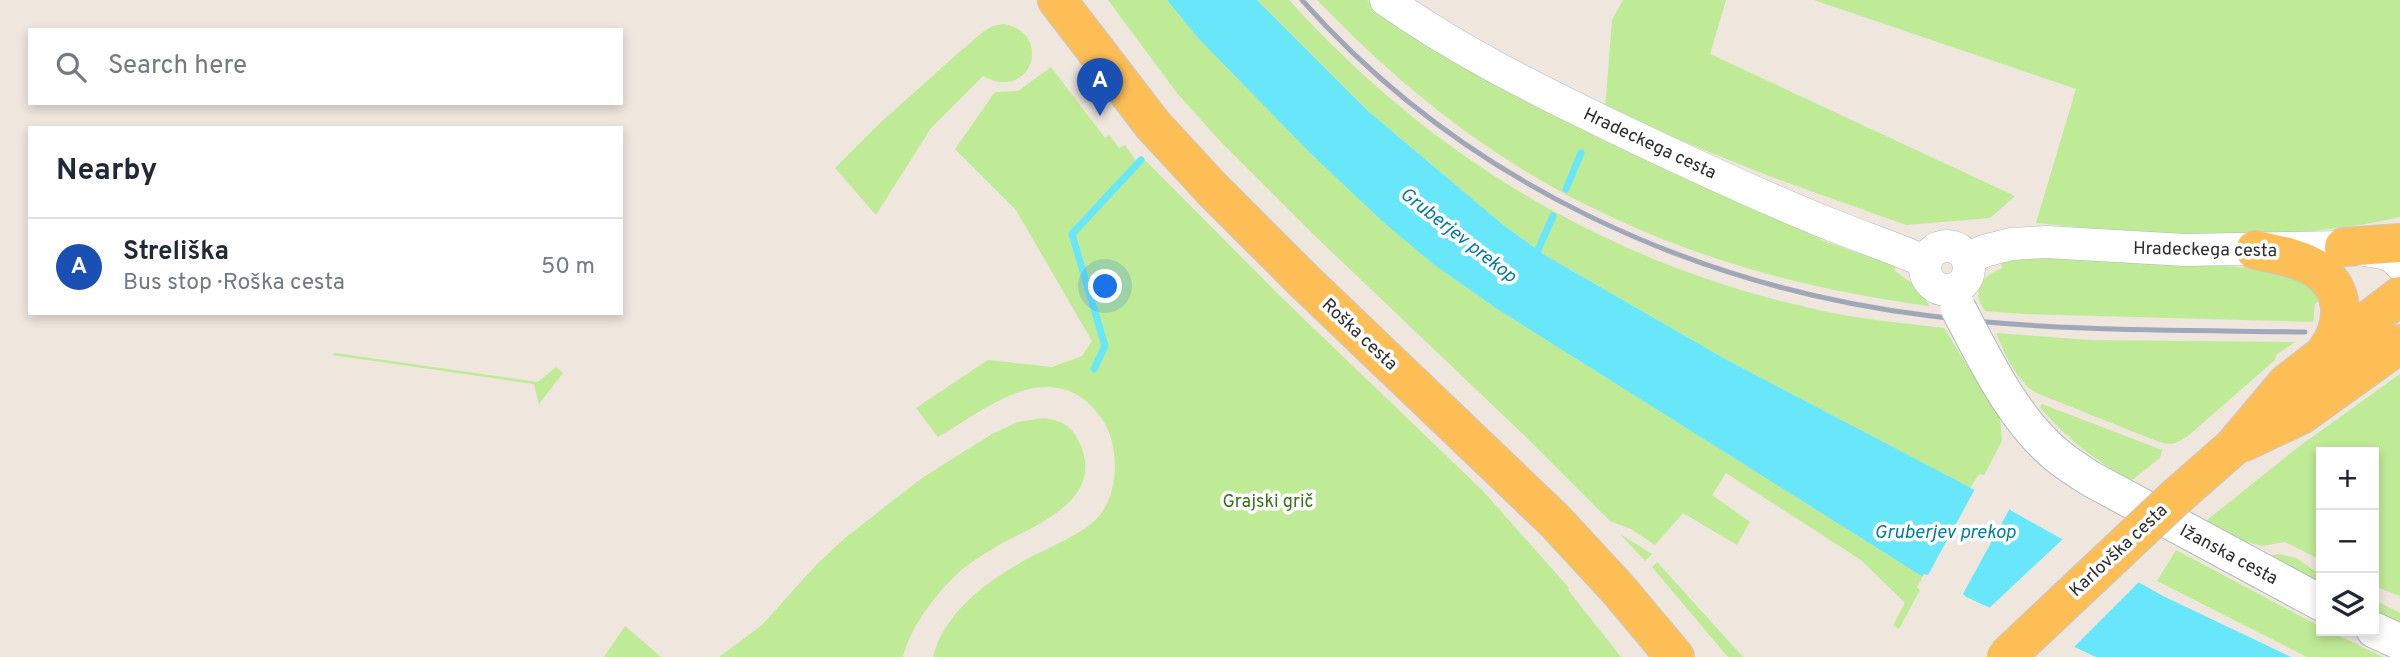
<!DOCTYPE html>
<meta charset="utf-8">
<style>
body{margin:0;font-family:Overpass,sans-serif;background:#f6f6f7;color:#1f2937}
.controls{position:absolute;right:21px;bottom:21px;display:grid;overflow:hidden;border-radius:0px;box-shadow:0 4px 10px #0003}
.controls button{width:63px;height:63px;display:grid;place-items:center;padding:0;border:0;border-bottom:2px solid #e0e1e3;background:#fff;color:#1f2937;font:35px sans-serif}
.you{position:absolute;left:1106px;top:287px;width:24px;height:24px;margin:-18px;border:5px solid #fff;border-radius:50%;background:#1a73e8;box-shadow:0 0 0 10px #1a73e833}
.badge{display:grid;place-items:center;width:46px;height:46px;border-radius:50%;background:#ea580c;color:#fff;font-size:23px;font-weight:700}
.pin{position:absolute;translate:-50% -58px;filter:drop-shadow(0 2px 4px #0008)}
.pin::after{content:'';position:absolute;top:37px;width:24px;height:21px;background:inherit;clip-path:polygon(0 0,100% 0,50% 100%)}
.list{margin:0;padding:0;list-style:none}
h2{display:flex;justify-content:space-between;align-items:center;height:91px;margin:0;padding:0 28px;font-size:30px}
h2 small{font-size:23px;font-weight:400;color:#747a83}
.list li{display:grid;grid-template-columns:46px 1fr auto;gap:21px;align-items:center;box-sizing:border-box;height:98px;padding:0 28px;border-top:2px solid #e0e1e3}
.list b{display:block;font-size:26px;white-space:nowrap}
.list p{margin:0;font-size:23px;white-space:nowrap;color:#747a83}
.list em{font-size:23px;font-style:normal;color:#747a83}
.icon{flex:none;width:38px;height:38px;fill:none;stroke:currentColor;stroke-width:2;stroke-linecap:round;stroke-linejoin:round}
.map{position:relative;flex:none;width:2400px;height:657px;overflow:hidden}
.search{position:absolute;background:#fff;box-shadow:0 4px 10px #0003;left:28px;top:28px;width:595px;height:77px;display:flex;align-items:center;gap:18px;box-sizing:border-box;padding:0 24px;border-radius:0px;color:#747a83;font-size:26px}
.panel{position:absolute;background:#fff;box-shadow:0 4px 10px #0003;left:28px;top:126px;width:595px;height:189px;border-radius:0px}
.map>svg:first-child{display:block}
.green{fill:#bfea96}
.water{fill:#69e7fa}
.pier{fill:#efe6de}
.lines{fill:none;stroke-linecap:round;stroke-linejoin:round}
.stream{stroke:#69e7fa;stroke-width:7}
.tertiary-casing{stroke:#b2b7c1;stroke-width:33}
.secondary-casing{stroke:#b2b7c1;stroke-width:37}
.primary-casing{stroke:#c8c8c8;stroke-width:40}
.tertiary{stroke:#fff;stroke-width:32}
.secondary{stroke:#fff;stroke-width:35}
.primary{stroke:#fdbf55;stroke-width:38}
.rail{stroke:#a0a7b9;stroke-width:5}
.secondary-bridge-casing{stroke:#b2b7c1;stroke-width:37;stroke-linecap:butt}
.primary-bridge-casing{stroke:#c8c8c8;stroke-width:40;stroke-linecap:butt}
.secondary-bridge{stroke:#fff;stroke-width:35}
.primary-bridge{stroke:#fdbf55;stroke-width:38}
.labels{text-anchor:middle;stroke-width:7;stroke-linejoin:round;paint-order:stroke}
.street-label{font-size:18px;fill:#2d2d2d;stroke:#fff}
.park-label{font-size:18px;fill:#357314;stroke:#fff}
.water-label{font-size:19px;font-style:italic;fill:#037d9d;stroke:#fff}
</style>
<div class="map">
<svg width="2400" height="657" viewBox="0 0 2400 657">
<rect width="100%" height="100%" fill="#efe6de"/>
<g class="green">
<polygon points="1108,0 1167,0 1198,38 1309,152 1383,222 1433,264 1497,309 1923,577 1917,587 1920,590 1899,629 1893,625 1905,603 1861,560 1726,473 1712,495 1750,522 1737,545 1683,513 1655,545 1631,529 1610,521 1528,439 1313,234 1219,140 1177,93"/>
<path d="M 1257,0 L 1289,0 C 1434,160 1612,266 1823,311 C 1863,320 1904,323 1944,328 L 2000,418 L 2002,441 L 1984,475 L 1979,474 L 1970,488 L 1727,360 L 1543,254 L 1501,223 L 1368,111 Z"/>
<path d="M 1317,0 L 1367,0 L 1387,16 L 1824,241 L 1896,266 L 1894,270 L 1914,285 L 1930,306 C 1776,286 1624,239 1494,151 C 1429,108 1371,56 1317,0 Z"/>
<polygon points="1623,0 1726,0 1710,54 2015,196 1990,218 1906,225 1769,176 1605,110 1612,20"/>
<path d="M 1814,0 L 2400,0 L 2400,217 C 2286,244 2152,235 2036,223 L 2076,89 Z"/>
<path d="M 1003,24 C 1054,32 1032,103 983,76 L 931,128 L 876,215 L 835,168 L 879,124 L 956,55 L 984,31 L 993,26 Z"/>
<path d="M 1051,67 L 1105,138 L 1109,135 L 1119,148 L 1125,145 L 1139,165 L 1145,160 L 1281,297 L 1482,490 L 1569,588 L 1568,590 L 1621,657 L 933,657 C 944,612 989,580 1027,559 C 1049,547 1083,535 1100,515 C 1120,490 1119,443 1102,419 C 1086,397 1071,387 1044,387 C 1011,387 966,421 938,437 L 916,408 L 988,360 L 1052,367 L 1082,356 L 1092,341 L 1016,210 L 955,149 L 995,92 L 1018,91 Z"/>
<path d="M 2051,255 L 2252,268 L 2298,277 L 2323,298 L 2315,304 L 2313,322 L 2023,314 L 1985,311 C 1970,290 1982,276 2002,268 L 2001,262 Z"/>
<path d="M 1996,333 L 2091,340 L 2295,342 L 2276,355 L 2275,360 L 2189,435 C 2176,445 2170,446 2154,440 L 2034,392 C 2014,376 2006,356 1996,333 Z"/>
<polygon points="335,353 538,382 556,367 563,373 539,404 534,384 332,355"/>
<polygon points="2400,374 2400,596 2374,586 2374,452 2321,452 2321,560 2285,542 2262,546 2247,542 2206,521 2297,448"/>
<path d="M 2042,404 L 2162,450 L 2160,458 L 2132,480 C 2097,463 2069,440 2043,411 L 2040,407 Z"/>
<path d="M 1043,418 C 1065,421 1074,427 1082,449 C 1101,502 1035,525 999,545 C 985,553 967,564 955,576 C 932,599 912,625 903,657 L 719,657 L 762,625 L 817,564 L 845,538 L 922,478 L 992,434 L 1018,422 Z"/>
<polygon points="1620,534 1652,554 1645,561"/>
<polygon points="2176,550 2321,627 2321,631 2329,631 2383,657 2307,657 2157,581"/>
<polygon points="2278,554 2296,558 2321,575 2321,589 2270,556"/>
<polygon points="1657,562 1743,657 1728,657 1652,567"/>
<polygon points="2374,600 2400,613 2400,629 2374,616"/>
<polygon points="625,626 661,657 604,657"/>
</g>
<polygon class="water" points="1167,0 1257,0 1368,111 1501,223 1543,254 1727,360 1971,488 2163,596 2291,657 2096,657 1923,577 1497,309 1433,264 1383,222 1309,152 1198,38"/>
<g class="pier">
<polygon points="1973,486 2015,509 2010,508 1963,594 1966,597 1965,600 1921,579 1924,574 1928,575 1975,489"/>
<polygon points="2065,537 2141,580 2072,649 1987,610"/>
</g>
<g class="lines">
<g class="stream">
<polyline points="1566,189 1581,153"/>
<polyline points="1532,256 1538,250 1553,216"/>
<polyline points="1094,369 1105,346 1072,234 1141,160"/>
</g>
<defs>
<g id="tertiary">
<path d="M 1386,0 C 1457,50 1535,89 1614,127 C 1687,162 1761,197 1837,227 C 1867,239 1897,249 1926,262"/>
<circle cx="1947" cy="268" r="22"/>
<polyline points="1967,259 1984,251 2011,244 2046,242 2185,250 2344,247 2383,253 2393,257 2400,264"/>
</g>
<g id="secondary">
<path d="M 1970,331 C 1993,375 2020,426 2059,457 C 2069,465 2080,472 2091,479 L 2321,603"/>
<polyline points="2374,630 2400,642"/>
</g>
<g id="primary">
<polyline points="1057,0 1153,125 1212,189 1304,281 1554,520 1617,588 1675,657"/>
<polyline points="2344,247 2400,243"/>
<path d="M 2255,250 C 2275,254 2300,258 2318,270 C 2347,290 2345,326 2326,351"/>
<polyline points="2244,442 2301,415 2400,344"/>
<polyline points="2176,497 2233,447 2287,383 2400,296"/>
</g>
</defs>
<use href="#tertiary" class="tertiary-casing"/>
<use href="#secondary" class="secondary-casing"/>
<use href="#primary" class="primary-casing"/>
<use href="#tertiary" class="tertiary"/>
<use href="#secondary" class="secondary"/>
<use href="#primary" class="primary"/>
<path class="rail" d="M 1302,0 C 1463,182 1693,287 1931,316 C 2055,332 2181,330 2305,332"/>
<defs>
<polyline id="secondary-bridge" points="1958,308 1970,331"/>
<polyline id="primary-bridge" points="2006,657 2176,497"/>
</defs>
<use href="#secondary-bridge" class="secondary-bridge-casing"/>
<use href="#primary-bridge" class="primary-bridge-casing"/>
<use href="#secondary-bridge" class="secondary-bridge"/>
<use href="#primary-bridge" class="primary-bridge"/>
</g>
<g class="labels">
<g class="street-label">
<text transform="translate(1650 143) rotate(25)" y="6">Hradeckega cesta</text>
<text transform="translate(2205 249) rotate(1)" y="6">Hradeckega cesta</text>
<text transform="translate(1360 334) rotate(43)" y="6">Roška cesta</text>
<text transform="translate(2118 550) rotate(-43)" y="6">Karlovška cesta</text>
<text transform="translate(2229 554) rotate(28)" y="6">Ižanska cesta</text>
</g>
<g class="park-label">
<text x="1268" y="507">Grajski grič</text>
</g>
<g class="water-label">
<text transform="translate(1459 234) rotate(38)" y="7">Gruberjev prekop</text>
<text x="1945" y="538">Gruberjev prekop</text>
</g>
</g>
</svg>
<div class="controls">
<button>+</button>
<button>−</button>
<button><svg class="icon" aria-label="layers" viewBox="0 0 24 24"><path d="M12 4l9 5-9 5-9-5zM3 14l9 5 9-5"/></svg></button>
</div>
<div class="you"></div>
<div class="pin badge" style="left:1100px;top:116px;background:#1a4fb4">A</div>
<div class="search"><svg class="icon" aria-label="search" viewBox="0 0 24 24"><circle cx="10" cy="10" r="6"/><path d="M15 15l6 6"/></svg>Search here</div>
<section class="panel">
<h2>Nearby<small></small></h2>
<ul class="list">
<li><span class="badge" style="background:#1a4fb4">A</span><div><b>Streliška</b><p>Bus stop · Roška cesta</p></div><em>50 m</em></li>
</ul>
</section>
</div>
